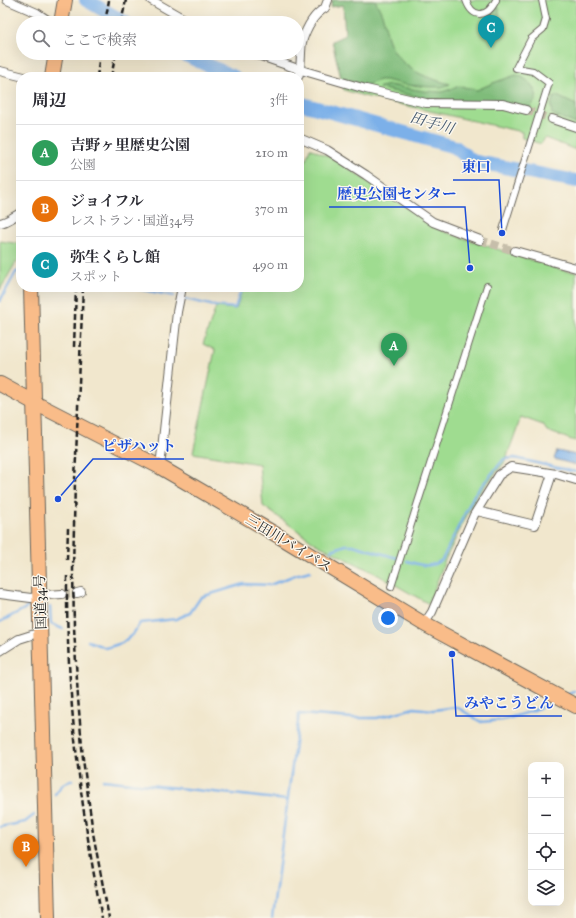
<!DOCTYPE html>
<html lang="ja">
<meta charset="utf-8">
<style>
body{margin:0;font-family:"IM FELL Great Primer","Noto Serif JP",serif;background:#f2f2f3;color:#2b2b33}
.controls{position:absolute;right:12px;bottom:12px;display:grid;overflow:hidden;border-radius:8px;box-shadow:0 4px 16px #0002}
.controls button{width:36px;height:36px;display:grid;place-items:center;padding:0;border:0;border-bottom:1px solid #e1e1e2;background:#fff;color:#2b2b33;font:20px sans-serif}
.you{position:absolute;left:388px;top:618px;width:14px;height:14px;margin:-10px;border:3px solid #fff;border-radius:50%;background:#1a73e8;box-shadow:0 0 0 6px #1a73e833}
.badge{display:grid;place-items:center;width:26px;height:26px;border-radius:50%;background:#ea580c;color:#fff;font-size:13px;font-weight:700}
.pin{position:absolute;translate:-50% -33px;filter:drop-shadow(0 1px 2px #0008)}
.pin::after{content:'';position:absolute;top:21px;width:14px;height:12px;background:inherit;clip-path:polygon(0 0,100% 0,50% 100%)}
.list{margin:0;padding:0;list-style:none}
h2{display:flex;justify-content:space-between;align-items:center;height:52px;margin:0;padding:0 16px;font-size:17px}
h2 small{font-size:13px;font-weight:400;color:#7c7c81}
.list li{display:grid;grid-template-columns:26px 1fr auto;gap:12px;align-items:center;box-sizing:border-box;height:56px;padding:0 16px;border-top:1px solid #e1e1e2}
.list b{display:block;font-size:15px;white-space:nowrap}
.list p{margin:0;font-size:13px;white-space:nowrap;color:#7c7c81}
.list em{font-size:13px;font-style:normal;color:#7c7c81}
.icon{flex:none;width:22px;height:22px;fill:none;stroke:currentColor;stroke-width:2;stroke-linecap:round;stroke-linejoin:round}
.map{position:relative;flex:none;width:576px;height:918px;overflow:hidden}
.search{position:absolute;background:#fff;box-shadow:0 4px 16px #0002;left:16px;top:16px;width:288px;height:44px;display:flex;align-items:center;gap:10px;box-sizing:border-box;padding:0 14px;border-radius:22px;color:#7c7c81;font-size:15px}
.panel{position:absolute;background:#fff;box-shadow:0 4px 16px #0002;left:16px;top:72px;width:288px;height:220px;border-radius:16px}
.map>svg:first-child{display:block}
.green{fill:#9fdc90;stroke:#5e7c56}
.forest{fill:#7fbc7a;stroke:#4e6c4b}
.water{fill:#7cb0e9;stroke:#4c6682}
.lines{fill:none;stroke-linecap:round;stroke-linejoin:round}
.stream{stroke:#7cb0e9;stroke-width:2.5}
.river{stroke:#7cb0e9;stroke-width:14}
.minor-tunnel{stroke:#c6beaa;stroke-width:8;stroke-dasharray:8 4;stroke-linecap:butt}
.pedestrian-casing{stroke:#67635a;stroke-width:8}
.minor-casing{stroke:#67635a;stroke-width:10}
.trunk-casing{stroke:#67635a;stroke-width:16}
.pedestrian{stroke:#fff;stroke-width:6}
.minor{stroke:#fff;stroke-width:8}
.trunk{stroke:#f9bc89;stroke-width:14}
.rail{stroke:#1c1c1c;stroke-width:2.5;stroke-dasharray:6 3;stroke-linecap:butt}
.labels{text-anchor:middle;stroke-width:3;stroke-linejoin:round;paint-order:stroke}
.street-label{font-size:14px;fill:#1c1c1c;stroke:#fbf7ec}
.water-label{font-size:15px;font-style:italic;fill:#42576e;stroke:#fbf7ec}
.leader{fill:none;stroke:#1d4ed8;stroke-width:1.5}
.callout-dot{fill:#1d4ed8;stroke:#fbf7ec;stroke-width:1.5}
.callout-label{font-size:15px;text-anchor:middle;font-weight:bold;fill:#1d4ed8;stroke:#fbf7ec;stroke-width:3;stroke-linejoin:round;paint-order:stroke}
</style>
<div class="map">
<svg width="576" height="918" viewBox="0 0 576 918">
<rect width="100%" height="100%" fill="#fbf7ec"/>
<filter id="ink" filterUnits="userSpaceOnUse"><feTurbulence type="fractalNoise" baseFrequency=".025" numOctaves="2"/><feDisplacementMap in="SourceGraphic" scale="8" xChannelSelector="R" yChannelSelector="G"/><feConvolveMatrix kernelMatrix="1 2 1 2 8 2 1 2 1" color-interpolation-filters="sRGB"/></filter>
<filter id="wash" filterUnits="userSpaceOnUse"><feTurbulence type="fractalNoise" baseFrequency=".012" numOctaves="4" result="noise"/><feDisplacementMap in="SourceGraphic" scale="16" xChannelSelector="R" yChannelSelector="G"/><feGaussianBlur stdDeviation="0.9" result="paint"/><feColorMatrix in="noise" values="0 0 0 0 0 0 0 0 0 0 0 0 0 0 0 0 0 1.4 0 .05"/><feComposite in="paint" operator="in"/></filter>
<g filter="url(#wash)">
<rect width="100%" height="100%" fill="#f1e7cd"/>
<g class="green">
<polygon points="348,0 576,0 576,150 545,138 541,144 522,138 522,132 364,96 344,90 334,50 349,42"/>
<polygon points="310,148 334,159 442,231 565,271 576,272 576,441 572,440 547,431 543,425 521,417 505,462 476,497 445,560 429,604 371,571 318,545 263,506 259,464 193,453 215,350 203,344 216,307 236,309 243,287 299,287 299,180"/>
<polygon points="0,241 21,244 21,261 16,262 0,290"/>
</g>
<g class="forest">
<path d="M 332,0 L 375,0 C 378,6 381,11 383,17 C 385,24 386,31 388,38 C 398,68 423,77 450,84 L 442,87 L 431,87 L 407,85 L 385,80 L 379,80 L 364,86 L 341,77 L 332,41 L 345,35 L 343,5 L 331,7 Z"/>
<path d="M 497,7 L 499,8 C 499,11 499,15 500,18 C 501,25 507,31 500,37 L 492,34 L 489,31 C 487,21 490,14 497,7 Z"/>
<path d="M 516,75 C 525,76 539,90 536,99 C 535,102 531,105 530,108 L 427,99 L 379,88 L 380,87 L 390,85 L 424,91 L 442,92 L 460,86 L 477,90 L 493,83 Z"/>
<polygon points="557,96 576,105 576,124 552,114 551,106 553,98"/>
</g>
<polygon class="water" points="557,451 576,455 576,465 554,459"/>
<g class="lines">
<g class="stream">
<polyline points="128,287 174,296"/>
<polyline points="185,299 215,306 235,308 242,287"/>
<polyline points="0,301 16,272 21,271"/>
<polyline points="332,550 346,545 353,545 397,558"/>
<path d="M 407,561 C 422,565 428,569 442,560 L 474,495 L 504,459 L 515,458 L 576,472"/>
<polyline points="50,607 51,624 63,629"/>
<polyline points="0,622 28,607"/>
<polyline points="88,641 106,648 122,643 133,634 140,623 176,619 190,613 201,597 244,584 270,585 295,575 310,571"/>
<polyline points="567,695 576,691"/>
<polyline points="103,780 287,800"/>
<polyline points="55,794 63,784 72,780"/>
<polyline points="0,827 25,822 34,815"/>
<polyline points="272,918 299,714 352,718 377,718 414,708 433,710 457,707 481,722 503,720 532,711 556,700"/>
</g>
<g class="river">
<polyline points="86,0 126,23"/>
<polyline points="181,53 234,77"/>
<polyline points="299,103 455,147 472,161 576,181"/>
</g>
</g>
</g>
<g filter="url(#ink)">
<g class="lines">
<g class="minor-tunnel">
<polyline points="526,110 552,119"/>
<polyline points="480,240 515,251"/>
<polyline points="62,594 77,593"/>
</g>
<defs>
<g id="pedestrian">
<path d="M 466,0 C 473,20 488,17 496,0"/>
<polyline points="503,230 549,83 533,71 516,68 531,39 543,29 546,19 542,0"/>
<polyline points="391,587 487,286"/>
</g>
<g id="minor">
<polyline points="7,0 37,13 52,23"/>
<polyline points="151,0 191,23"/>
<polyline points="252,53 301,70 366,89 426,103 503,104 526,110"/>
<polyline points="0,71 24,77"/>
<path d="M 298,77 C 302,66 300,54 302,42 C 306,29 313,15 325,8 L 328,0"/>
<polyline points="552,119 576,127"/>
<polyline points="299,138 327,150 366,175 433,222 480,240"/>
<path d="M 0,223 C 8,222 13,216 21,213"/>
<polyline points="515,251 576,268"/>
<polyline points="160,467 177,312 182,287"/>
<polyline points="477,511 535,525 552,474"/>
<polyline points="77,593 81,592"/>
<polyline points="0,594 31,598 47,595 62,594"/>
<polyline points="424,624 432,612 474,515 499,475 511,467 556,474 576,480"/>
<polyline points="0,651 19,639 41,632"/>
</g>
<g id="trunk">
<polyline points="61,23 65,0"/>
<polyline points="52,77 56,53"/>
<polyline points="31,287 48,918"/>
<polyline points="0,384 33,402 160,467 282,538 424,624 576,706"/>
</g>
</defs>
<use href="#pedestrian" class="pedestrian-casing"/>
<use href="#minor" class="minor-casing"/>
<use href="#trunk" class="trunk-casing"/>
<use href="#pedestrian" class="pedestrian"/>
<use href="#minor" class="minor"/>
<use href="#trunk" class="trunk"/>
<g class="rail">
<polyline points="105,23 109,0"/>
<polyline points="121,23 126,0"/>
<polyline points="97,77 100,53"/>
<polyline points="111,77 116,53"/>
<polyline points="83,287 75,480 73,570 74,627 78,698 83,759 93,833 109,918"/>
<polyline points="74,347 76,287"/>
<polyline points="67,560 68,528"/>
<path d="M 67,576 C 66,692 80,805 102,918"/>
</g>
</g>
</g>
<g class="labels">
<g class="street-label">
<text transform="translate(289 543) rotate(31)" y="5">三田川バイパス</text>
<text transform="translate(40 602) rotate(-92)" y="5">国道34号</text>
</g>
<g class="water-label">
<text transform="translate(432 123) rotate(16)" y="5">田手川</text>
</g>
</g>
<path class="leader" d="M502 233L499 180H453M470 268L465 207H329M58 499L93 459H184M452 654L456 716H562"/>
<g class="callout-dot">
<circle cx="502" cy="233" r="4"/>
<circle cx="470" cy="268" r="4"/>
<circle cx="58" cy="499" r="4"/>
<circle cx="452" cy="654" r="4"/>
</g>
<g class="callout-label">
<text x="476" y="172">東口</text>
<text x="397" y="199">歴史公園センター</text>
<text x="139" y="451">ピザハット</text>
<text x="509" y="708">みやこうどん</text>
</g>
</svg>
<div class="controls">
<button>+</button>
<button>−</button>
<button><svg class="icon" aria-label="locate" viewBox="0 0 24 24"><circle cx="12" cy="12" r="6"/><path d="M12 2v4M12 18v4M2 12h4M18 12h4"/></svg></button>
<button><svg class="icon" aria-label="layers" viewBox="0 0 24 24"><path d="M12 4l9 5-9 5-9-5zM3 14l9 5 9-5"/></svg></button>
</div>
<div class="you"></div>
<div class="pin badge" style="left:394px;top:366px;background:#2e9e5b">A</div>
<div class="pin badge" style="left:26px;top:867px;background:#e8710a">B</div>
<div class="pin badge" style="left:491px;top:48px;background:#0f9aa8">C</div>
<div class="search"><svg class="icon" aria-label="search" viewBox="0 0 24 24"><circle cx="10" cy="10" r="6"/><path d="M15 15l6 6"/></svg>ここで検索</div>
<section class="panel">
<h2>周辺<small>3件</small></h2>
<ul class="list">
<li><span class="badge" style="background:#2e9e5b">A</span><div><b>吉野ヶ里歴史公園</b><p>公園</p></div><em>210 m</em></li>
<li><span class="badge" style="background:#e8710a">B</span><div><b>ジョイフル</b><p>レストラン · 国道34号</p></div><em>370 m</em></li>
<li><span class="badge" style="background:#0f9aa8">C</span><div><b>弥生くらし館</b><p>スポット</p></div><em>490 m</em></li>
</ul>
</section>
</div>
